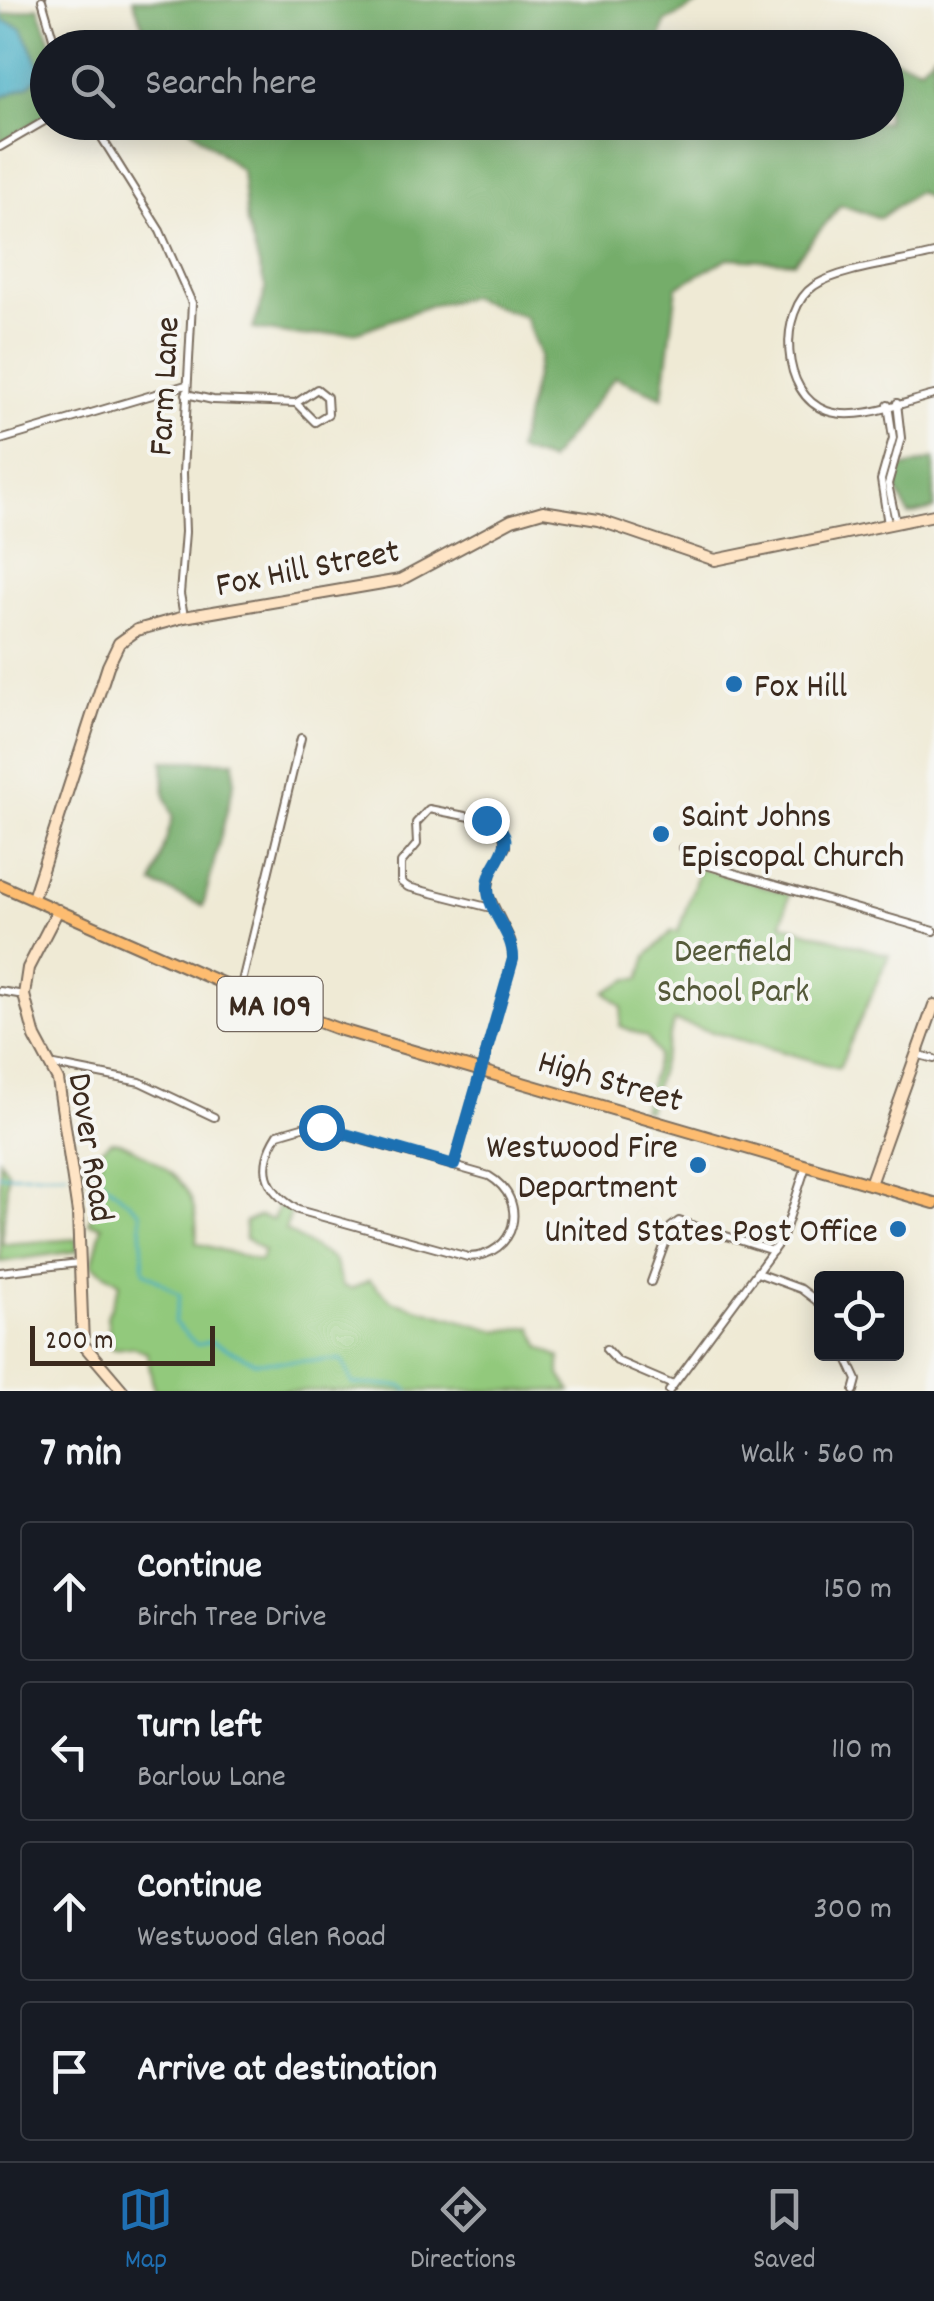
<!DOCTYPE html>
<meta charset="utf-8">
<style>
body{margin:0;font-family:Dekko,sans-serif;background:#20242c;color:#f1f3f6}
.controls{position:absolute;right:30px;bottom:30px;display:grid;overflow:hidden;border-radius:10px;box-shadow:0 5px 25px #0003}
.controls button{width:90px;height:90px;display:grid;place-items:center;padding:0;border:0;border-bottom:2px solid #363941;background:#171b24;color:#f1f3f6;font:50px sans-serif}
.scale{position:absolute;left:30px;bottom:25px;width:185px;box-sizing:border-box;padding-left:10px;border:5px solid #3b2a1e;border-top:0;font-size:28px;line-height:35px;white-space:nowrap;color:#3b2a1e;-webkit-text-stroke:8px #f6f6f2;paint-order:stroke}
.stop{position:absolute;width:30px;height:30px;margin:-22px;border:8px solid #1f6fb2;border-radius:50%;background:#fff}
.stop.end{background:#1f6fb2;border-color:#fff;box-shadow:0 2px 10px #0008}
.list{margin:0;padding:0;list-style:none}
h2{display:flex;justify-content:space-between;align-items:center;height:130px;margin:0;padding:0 40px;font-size:42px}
h2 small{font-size:32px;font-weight:400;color:#9ea1a6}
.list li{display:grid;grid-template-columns:65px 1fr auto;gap:30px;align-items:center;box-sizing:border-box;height:140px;margin:0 20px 20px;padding:0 20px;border:2px solid #363941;border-radius:10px}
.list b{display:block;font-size:38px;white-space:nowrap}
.list p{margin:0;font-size:32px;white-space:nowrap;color:#9ea1a6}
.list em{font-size:32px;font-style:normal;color:#9ea1a6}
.icon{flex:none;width:55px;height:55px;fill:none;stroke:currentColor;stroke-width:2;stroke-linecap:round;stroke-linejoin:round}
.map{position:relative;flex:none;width:934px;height:1391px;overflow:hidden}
.search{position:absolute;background:#171b24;box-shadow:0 5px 25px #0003;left:30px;right:30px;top:30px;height:110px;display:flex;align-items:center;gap:25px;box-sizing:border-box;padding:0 35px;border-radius:55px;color:#9ea1a6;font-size:38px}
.sheet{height:770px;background:#171b24}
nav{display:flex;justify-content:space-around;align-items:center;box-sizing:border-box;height:140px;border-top:2px solid #363941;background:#171b24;font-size:28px;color:#9ea1a6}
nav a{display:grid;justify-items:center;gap:5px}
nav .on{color:#1f6fb2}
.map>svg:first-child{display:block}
.green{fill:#92c97b;stroke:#667a4c;stroke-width:2.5}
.forest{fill:#75ad6b;stroke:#586c44;stroke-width:2.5}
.water{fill:#46aec5;stroke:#406c72;stroke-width:2.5}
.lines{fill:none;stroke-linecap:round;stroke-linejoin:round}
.stream{stroke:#46aec5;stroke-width:2.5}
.street-casing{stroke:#7a6d5e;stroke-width:10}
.secondary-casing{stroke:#7a6d5e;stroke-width:14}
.primary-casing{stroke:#7a6d5e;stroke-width:14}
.street{stroke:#fff;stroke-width:6}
.secondary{stroke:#fee4c5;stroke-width:10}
.primary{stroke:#fdbc6f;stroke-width:10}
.route{stroke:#1f6fb2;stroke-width:12}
.poi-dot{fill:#1f6fb2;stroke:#f6f6f2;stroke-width:4}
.labels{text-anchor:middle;stroke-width:8;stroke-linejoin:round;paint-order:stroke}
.shield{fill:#f6f6f2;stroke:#73675e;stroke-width:2.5}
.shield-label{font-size:32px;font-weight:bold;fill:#3b2a1e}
.street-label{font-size:35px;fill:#3b2a1e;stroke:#f6f6f2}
.poi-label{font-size:35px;fill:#3b2a1e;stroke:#f6f6f2;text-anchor:start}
.park-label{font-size:35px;fill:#555a3a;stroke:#f6f6f2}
</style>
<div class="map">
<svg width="934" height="1391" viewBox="0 0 934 1391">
<rect width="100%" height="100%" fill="#f6f6f2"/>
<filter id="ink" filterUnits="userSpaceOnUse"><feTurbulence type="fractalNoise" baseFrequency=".01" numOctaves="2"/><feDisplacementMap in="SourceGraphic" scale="20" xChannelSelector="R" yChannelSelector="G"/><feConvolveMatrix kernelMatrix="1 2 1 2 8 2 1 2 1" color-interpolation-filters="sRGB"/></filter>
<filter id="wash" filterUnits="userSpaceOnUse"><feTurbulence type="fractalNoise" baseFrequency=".0048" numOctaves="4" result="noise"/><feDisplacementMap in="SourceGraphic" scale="40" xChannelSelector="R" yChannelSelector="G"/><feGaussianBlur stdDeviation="2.25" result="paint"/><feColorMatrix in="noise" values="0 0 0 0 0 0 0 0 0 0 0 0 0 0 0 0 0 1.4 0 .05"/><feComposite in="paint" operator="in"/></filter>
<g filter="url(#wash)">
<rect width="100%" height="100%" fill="#efead5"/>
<g class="green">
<polygon points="700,868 789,894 782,924 889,955 839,1068 674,1021 648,1111 642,1109 658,1055 647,1037 620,1026 622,1007 606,992 629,979 640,979 647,956 672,931 678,932"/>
<path d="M 111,1141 C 124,1141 135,1150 146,1156 C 184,1178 200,1198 196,1243 L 260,1261 L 264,1251 L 245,1238 L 245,1222 L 260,1216 L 273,1220 L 278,1206 L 291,1211 L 285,1230 L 334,1260 L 342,1286 L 352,1289 L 369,1280 L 392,1301 L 498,1331 L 532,1327 L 541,1348 L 560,1357 L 560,1375 L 571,1391 L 154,1391 L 147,1353 L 133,1347 L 112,1349 L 107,1317 L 120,1283 L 92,1265 L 102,1226 L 89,1223 L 98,1192 L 92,1179 L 75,1169 L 101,1162 L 100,1150 Z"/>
<polygon points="0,1160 8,1172 2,1244 77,1239 77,1251 0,1262"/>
</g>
<g class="forest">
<polygon points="133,0 706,0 665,22 659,48 151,47"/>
<polygon points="38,7 53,47 48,48 47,115 0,143 0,16"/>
<polygon points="934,53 934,201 917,192 880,218 841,205 794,262 728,258 677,287 663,397 615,377 549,461 517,451 540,356 525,317 470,297 429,306 358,332 302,336 253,329 266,290 247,224 242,171 184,123 886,122 887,57 921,67"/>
<polygon points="934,459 934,509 909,515 896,489 898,469"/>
<polygon points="163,761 234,761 234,783 203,906 153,884 173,816 165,796"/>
</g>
<polygon class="water" points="0,19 22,28 43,73 29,86 0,98"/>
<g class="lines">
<g class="stream">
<polyline points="0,7 1,18"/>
<polyline points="77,1171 92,1171 140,1212 144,1271 180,1295 174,1322 197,1345 211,1341 255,1362 342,1360 353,1384 403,1386 409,1391"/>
<polyline points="0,1175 67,1173"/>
</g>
</g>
</g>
<g filter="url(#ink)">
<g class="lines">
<defs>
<g id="street">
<polyline points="42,0 56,48"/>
<polyline points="92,122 160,231 192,303 183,473 185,532 180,594 184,616"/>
<polyline points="0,147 48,119"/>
<path d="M 934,254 C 903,262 838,269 814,286 C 778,310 780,395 827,411 C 858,422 904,402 934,395"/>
<polyline points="186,394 213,400 296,403 315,422 328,414 327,397 317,389 296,403"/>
<polyline points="888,405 893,438 881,480 888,524"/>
<polyline points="0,440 186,385"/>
<polyline points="896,522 888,484 901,438 897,403"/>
<polyline points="683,848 699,863 934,931"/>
<polyline points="240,990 301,738"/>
<polyline points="0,991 24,995"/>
<polyline points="916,1054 934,1059"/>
<polyline points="54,1065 140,1082 214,1117"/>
<path d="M 309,1125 L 489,1176 C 530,1200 517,1256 468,1257 L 298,1210 C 264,1190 257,1167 278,1134 Z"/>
<polyline points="454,1165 513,959 511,940 488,893 492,870 506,847 501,829 486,820 429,809 416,823 417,844 401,863 401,882 408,887 495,909"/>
<polyline points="0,1272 79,1263"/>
<polyline points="757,1273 801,1289 822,1305"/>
<polyline points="651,1282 671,1227 679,1221 773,1251"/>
<polyline points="606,1349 617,1361 673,1385"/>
<polyline points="845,1354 857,1380 854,1391"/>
<polyline points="669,1391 783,1237 806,1166"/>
</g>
<g id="secondary">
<polyline points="33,898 108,666 119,643 137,630 184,617 400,580 512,520 543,511 598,520 715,560 934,515"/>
<polyline points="58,910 28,968 24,995 35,1037 58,1080 78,1213 83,1344 123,1391"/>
<polyline points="870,1184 934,1005"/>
</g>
<polyline id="primary" points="0,885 265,1002 338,1029 934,1203"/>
</defs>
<use href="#street" class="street-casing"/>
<use href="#secondary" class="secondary-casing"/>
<use href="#primary" class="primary-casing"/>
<use href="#street" class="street"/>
<use href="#secondary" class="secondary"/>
<use href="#primary" class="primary"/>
</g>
</g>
<g class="lines" filter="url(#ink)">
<path class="route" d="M 321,1127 L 454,1165 L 513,959 C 514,932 486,912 488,885 C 489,860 528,838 486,820"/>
</g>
<g class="poi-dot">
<circle cx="734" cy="684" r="10"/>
<circle cx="661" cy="834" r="10"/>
<circle cx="698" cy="1165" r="10"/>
<circle cx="898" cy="1229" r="10"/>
</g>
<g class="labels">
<rect class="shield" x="217.5" y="977" width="105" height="54" rx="8"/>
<g class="shield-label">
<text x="270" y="1015">MA 109</text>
</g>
<g class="street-label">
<text transform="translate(162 386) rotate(-87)" y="12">Farm Lane</text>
<text transform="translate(307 566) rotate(-11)" y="12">Fox Hill Street</text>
<text transform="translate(611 1079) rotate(16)" y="12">High Street</text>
<text transform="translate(93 1147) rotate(81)" y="12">Dover Road</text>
</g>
<g class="poi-label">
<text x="754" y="696">Fox Hill</text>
<text x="681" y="826">Saint Johns<tspan x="681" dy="40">Episcopal Church</tspan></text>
<text x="678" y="1157" text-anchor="end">Westwood Fire<tspan x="678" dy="40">Department</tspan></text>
<text x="878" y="1241" text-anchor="end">United States Post Office</text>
</g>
<g class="park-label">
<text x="733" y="961">Deerfield<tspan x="733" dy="40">School Park</tspan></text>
</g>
</g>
</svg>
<div class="controls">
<button><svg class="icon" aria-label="locate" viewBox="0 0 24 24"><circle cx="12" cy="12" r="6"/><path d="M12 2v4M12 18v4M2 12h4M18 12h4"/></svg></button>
</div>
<div class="scale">200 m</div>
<div class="stop" style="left:321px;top:1127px"></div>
<div class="stop end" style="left:486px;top:820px"></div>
<div class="search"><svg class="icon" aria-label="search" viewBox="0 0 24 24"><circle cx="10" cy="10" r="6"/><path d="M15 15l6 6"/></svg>Search here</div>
</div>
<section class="sheet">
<h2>7 min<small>Walk · 560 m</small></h2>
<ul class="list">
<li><svg class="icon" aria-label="ahead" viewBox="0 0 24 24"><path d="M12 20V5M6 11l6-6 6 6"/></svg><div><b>Continue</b><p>Birch Tree Drive</p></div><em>150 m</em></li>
<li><svg class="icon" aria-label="left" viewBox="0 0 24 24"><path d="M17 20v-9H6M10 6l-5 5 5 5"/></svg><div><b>Turn left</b><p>Barlow Lane</p></div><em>110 m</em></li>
<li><svg class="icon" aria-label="ahead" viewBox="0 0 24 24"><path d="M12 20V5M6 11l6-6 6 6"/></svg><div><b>Continue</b><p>Westwood Glen Road</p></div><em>300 m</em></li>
<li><svg class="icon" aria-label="arrive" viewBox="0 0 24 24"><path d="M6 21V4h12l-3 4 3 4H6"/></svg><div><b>Arrive at destination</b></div></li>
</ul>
</section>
<nav>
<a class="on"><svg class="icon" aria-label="map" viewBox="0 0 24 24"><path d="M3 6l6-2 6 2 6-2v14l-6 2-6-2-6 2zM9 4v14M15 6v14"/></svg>Map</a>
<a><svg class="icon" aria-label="directions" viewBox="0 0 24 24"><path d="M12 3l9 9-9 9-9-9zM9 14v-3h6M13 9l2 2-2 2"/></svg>Directions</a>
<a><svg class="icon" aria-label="saved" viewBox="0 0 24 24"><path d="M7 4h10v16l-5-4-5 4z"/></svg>Saved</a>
</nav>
